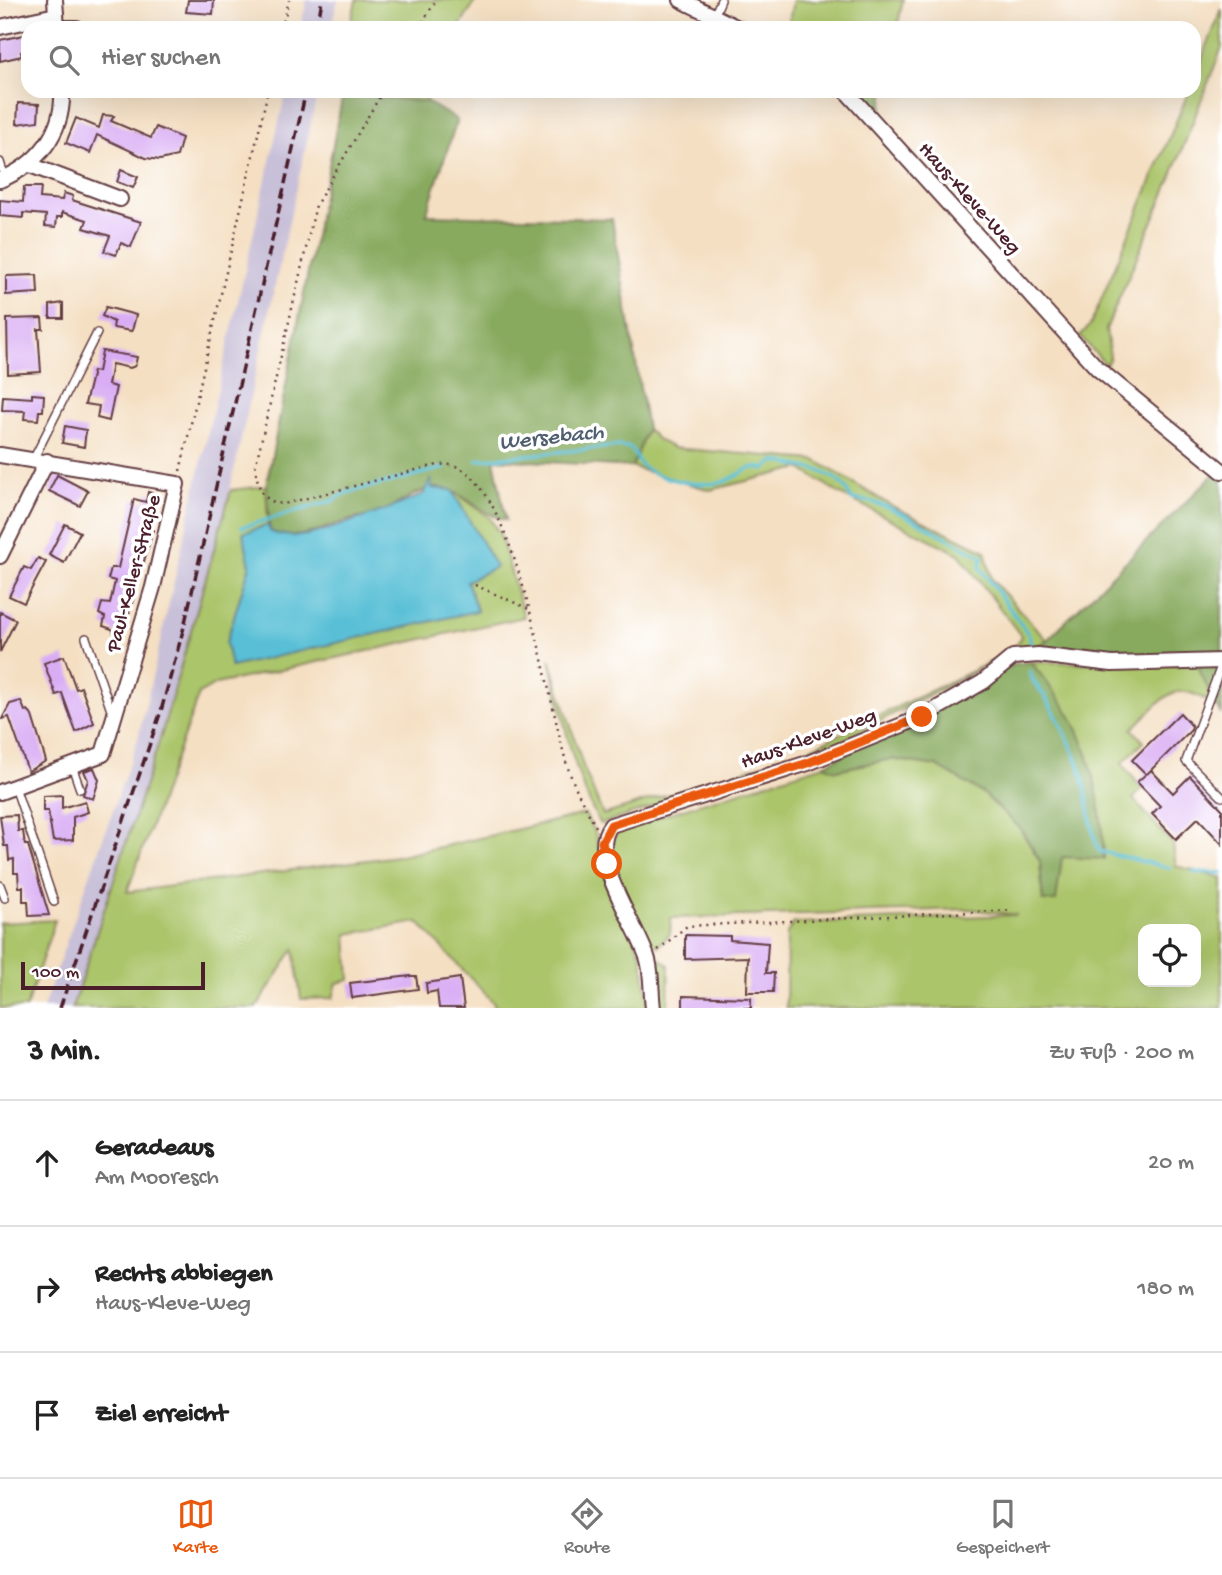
<!DOCTYPE html>
<html lang="de">
<meta charset="utf-8">
<style>
body{margin:0;font-family:"Gochi Hand",sans-serif;background:#f2f2f2;color:#222}
.controls{position:absolute;right:21px;bottom:21px;display:grid;overflow:hidden;border-radius:14px;box-shadow:0 7px 28px #0002}
.controls button{width:63px;height:63px;display:grid;place-items:center;padding:0;border:0;border-bottom:2px solid #e0e0e0;background:#fff;color:#222;font:35px sans-serif}
.scale{position:absolute;left:21px;bottom:18px;width:184px;box-sizing:border-box;padding-left:7px;border:4px solid #4a1f2b;border-top:0;font-size:19px;line-height:24px;white-space:nowrap;color:#4a1f2b;-webkit-text-stroke:5px #fff;paint-order:stroke}
.stop{position:absolute;width:21px;height:21px;margin:-16px;border:5px solid #ea580c;border-radius:50%;background:#fff}
.stop.end{background:#ea580c;border-color:#fff;box-shadow:0 2px 7px #0008}
.list{margin:0;padding:0;list-style:none}
h2{display:flex;justify-content:space-between;align-items:center;height:91px;margin:0;padding:0 28px;font-size:30px}
h2 small{font-size:23px;font-weight:400;color:#767676}
.list li{display:grid;grid-template-columns:46px 1fr auto;gap:21px;align-items:center;box-sizing:border-box;height:126px;padding:0 28px;border-top:2px solid #e0e0e0}
.list b{display:block;font-size:26px;white-space:nowrap}
.list p{margin:0;font-size:23px;white-space:nowrap;color:#767676}
.list em{font-size:23px;font-style:normal;color:#767676}
.icon{flex:none;width:38px;height:38px;fill:none;stroke:currentColor;stroke-width:2;stroke-linecap:round;stroke-linejoin:round}
.map{position:relative;flex:none;width:1222px;height:1008px;overflow:hidden}
.search{position:absolute;background:#fff;box-shadow:0 7px 28px #0002;left:21px;right:21px;top:21px;height:77px;display:flex;align-items:center;gap:18px;box-sizing:border-box;padding:0 24px;border-radius:21px;color:#767676;font-size:26px}
.sheet{height:469px;background:#fff}
nav{display:flex;justify-content:space-around;align-items:center;box-sizing:border-box;height:98px;border-top:2px solid #e0e0e0;background:#fff;font-size:19px;color:#767676}
nav a{display:grid;justify-items:center;gap:4px}
nav .on{color:#ea580c}
.map>svg:first-child{display:block}
.industrial{fill:#c8bfd8}
.green{fill:#abc56b;stroke:#7a724b;stroke-width:2;fill-rule:evenodd}
.forest{fill:#88aa5f;stroke:#696445;stroke-width:2}
.water{fill:#58bfd6;stroke:#516f80;stroke-width:2}
.lines{fill:none;stroke-linecap:round;stroke-linejoin:round}
.stream{stroke:#58bfd6;stroke-width:3.5}
.building{fill:#d9adf4}
.service-casing{stroke:#643c42;stroke-width:10}
.minor-casing{stroke:#643c42;stroke-width:18}
.path{stroke:#643c42;stroke-width:2.5;stroke-dasharray:2 5;stroke-linecap:butt}
.service{stroke:#fff;stroke-width:7}
.minor{stroke:#fff;stroke-width:14}
.rail{stroke:#4a1f2b;stroke-width:3.5;stroke-dasharray:10 5;stroke-linecap:butt}
.route{stroke:#ea580c;stroke-width:9}
.labels{text-anchor:middle;stroke-width:7;stroke-linejoin:round;paint-order:stroke}
.street-label{font-size:21px;fill:#4a1f2b;stroke:#fff}
.water-label{font-size:23px;font-style:italic;fill:#505f6f;stroke:#fff}
</style>
<div class="map">
<svg width="1222" height="1008" viewBox="0 0 1222 1008">
<rect width="100%" height="100%" fill="#fff"/>
<filter id="ink" filterUnits="userSpaceOnUse"><feTurbulence type="fractalNoise" baseFrequency=".0143" numOctaves="2"/><feDisplacementMap in="SourceGraphic" scale="14" xChannelSelector="R" yChannelSelector="G"/><feConvolveMatrix kernelMatrix="1 2 1 2 8 2 1 2 1" color-interpolation-filters="sRGB"/></filter>
<filter id="wash" filterUnits="userSpaceOnUse"><feTurbulence type="fractalNoise" baseFrequency=".00686" numOctaves="4" result="noise"/><feDisplacementMap in="SourceGraphic" scale="28" xChannelSelector="R" yChannelSelector="G"/><feGaussianBlur stdDeviation="1.57" result="paint"/><feColorMatrix in="noise" values="0 0 0 0 0 0 0 0 0 0 0 0 0 0 0 0 0 1.4 0 .05"/><feComposite in="paint" operator="in"/></filter>
<g filter="url(#wash)">
<rect width="100%" height="100%" fill="#f4dfc2"/>
<g class="industrial">
<polygon points="307,0 338,0 331,28 300,28"/>
<polygon points="286,91 318,91 221,530 161,736 72,1008 43,1008 138,739"/>
</g>
<g class="green">
<polygon points="356,0 476,0 459,28 350,28"/>
<polygon points="793,0 903,0 897,28 788,28"/>
<polygon points="1222,9 1222,47 1169,183 1106,329 1110,357 1106,365 1080,336 1091,324 1189,91 1194,91 1194,78"/>
<polygon points="343,91 426,91 427,102 343,94"/>
<path d="M 647,429 L 658,440 L 673,448 L 815,460 L 892,506 L 985,551 L 992,580 L 1047,640 L 1032,649 L 1014,651 L 808,758 L 600,824 C 572,772 563,717 550,659 L 583,766 L 603,815 L 805,751 L 1014,651 L 1021,636 L 959,554 L 840,494 L 800,468 L 710,490 L 632,467 Z"/>
<polygon points="266,486 268,525 244,533 250,565 226,643 477,610 467,581 495,567 452,490 488,516 500,534 524,617 216,684 199,694 127,892 405,855 585,814 595,833 604,864 642,957 649,1008 495,1008 494,1003 418,922 347,934 350,980 337,983 333,998 301,999 294,949 256,1008 72,1008 161,736 231,490"/>
<path d="M 1031,662 L 1199,665 L 1216,707 C 1174,675 1165,698 1132,729 L 1144,742 L 1122,763 L 1142,789 L 1133,799 L 1173,844 L 1176,866 L 1222,878 L 1222,1008 L 786,1008 L 787,933 L 794,923 L 1017,915 L 970,909 L 671,918 L 670,934 L 658,946 L 647,942 C 635,912 602,860 616,830 L 824,765 L 836,770 L 891,759 L 937,766 L 984,794 L 1019,827 L 1040,861 L 1043,900 L 1070,716 ZM 1143,929 L 1196,929 L 1196,982 L 1143,982 Z"/>
<polygon points="55,920 26,1008 0,1008 0,923"/>
<polygon points="661,959 669,965 668,1008 660,1008 654,967"/>
</g>
<g class="forest">
<polygon points="855,91 885,91 880,120"/>
<path d="M 343,94 L 427,102 L 457,120 L 426,215 L 612,219 L 647,429 L 632,467 L 494,459 L 506,520 C 479,514 458,485 433,488 C 415,491 396,506 380,514 C 372,517 362,517 353,519 C 325,526 300,544 270,531 L 266,486 Z"/>
<polygon points="1214,474 1222,480 1222,715 1201,675 1196,656 1113,660 1032,649 1047,640"/>
<path d="M 1031,662 C 1044,679 1059,697 1070,715 C 1094,757 1102,811 1104,859 L 1062,857 L 1056,901 L 1043,901 L 1040,861 L 1019,827 L 984,794 L 937,766 L 891,759 L 836,770 L 824,765 L 1014,664 Z"/>
</g>
<path class="water" d="M 431,478 L 432,488 L 452,490 L 496,567 L 467,581 L 477,611 L 231,667 L 226,643 L 250,565 L 243,533 L 268,525 L 270,531 C 280,536 296,537 307,535 C 321,533 417,500 424,493 C 427,490 430,481 431,478 Z"/>
<g class="lines">
<g class="stream">
<path d="M 477,460 L 619,446 L 631,448 C 635,453 637,462 642,466 C 659,480 710,490 730,479 C 743,473 749,464 765,469 L 775,461 L 818,470 L 834,478 L 845,487 L 852,500 C 887,497 949,542 982,556 L 980,568 L 1029,635 L 1031,645"/>
<polyline points="242,527 332,501 346,493 444,468"/>
<path d="M 1030,671 C 1031,682 1040,688 1046,698 C 1058,718 1069,740 1078,762 C 1090,791 1087,822 1099,851 L 1170,868"/>
<polyline points="1193,872 1222,873"/>
</g>
</g>
<g id="blocks">
<g class="building">
<polygon points="188,0 214,0 213,14 186,12"/>
<polygon points="24,35 28,35 28,51 21,52 22,56 0,61 0,40"/>
<polygon points="18,103 39,104 38,121 17,124"/>
<polygon points="103,115 114,116 111,121 151,138 156,127 182,138 177,156 160,160 146,158 97,135 90,153 66,143 76,118 99,128"/>
<polygon points="121,170 138,177 133,188 117,182"/>
<polygon points="24,187 41,187 40,198 62,200 64,193 73,196 72,200 141,222 131,247 121,243 116,255 104,251 110,236 84,228 87,220 62,212 62,217 57,217 56,227 45,226 46,215 23,213 23,218 0,216 0,200 23,202"/>
<polygon points="37,275 38,293 6,295 6,276"/>
<polygon points="63,303 63,318 50,318 50,305"/>
<polygon points="106,307 136,315 132,331 113,328 114,322 102,316"/>
<polygon points="42,318 43,329 38,329 41,372 8,374 7,319"/>
<polygon points="102,351 137,357 135,366 130,368 112,364 108,385 116,387 109,421 97,418 99,406 85,404 93,371 98,372"/>
<polygon points="32,394 44,395 43,411 39,411 38,420 24,419 25,411 2,410 3,396 32,398"/>
<polygon points="65,426 86,430 84,447 62,443"/>
<polygon points="57,475 88,491 80,506 49,491"/>
<polygon points="148,492 159,495 150,529 153,530 124,631 114,633 112,629 103,626 105,617 99,614 102,603 110,604 115,581 108,579 111,568 118,568 134,499 146,502"/>
<polygon points="65,524 80,532 64,563 49,555"/>
<polygon points="38,558 46,562 24,603 9,596 24,567 31,570"/>
<polygon points="0,612 16,620 0,652"/>
<polygon points="64,656 76,689 81,687 94,723 76,732 62,693 56,695 44,663"/>
<polygon points="21,701 25,711 28,710 32,716 46,761 28,771 9,717 2,719 10,704"/>
<polygon points="1180,713 1192,726 1191,730 1147,774 1151,770 1173,793 1190,776 1222,809 1222,844 1198,818 1176,839 1152,814 1160,806 1137,782 1146,774 1132,760"/>
<polygon points="94,768 99,780 93,799 83,795 88,780 84,771"/>
<polygon points="62,795 62,808 85,801 88,812 73,817 73,840 53,841 48,811 43,811 43,796"/>
<polygon points="17,815 18,831 23,831 25,845 28,845 49,915 29,916 28,901 23,901 23,887 19,887 18,873 14,873 14,859 9,860 8,846 4,846 0,816"/>
<polygon points="685,935 730,936 730,940 768,943 766,973 774,973 773,992 747,992 748,957 685,959"/>
<polygon points="411,976 416,976 418,989 352,998 350,983"/>
<polygon points="460,978 464,1008 439,1008 437,991 427,993 426,983"/>
<polygon points="683,996 751,998 751,1008 683,1008"/>
</g>
</g>
</g>
<g filter="url(#ink)">
<use href="#blocks" fill-opacity="0" stroke="#643c42" stroke-width="2"/>
<g class="lines">
<defs>
<g id="service">
<polyline points="714,16 721,0"/>
<polyline points="0,162 5,178"/>
<polyline points="33,460 97,333"/>
<polyline points="86,638 113,716"/>
<polyline points="1222,663 1186,761 1222,797"/>
<polyline points="72,766 80,789"/>
<polyline points="15,787 54,902"/>
<polyline points="0,885 5,898"/>
</g>
<g id="minor">
<polyline points="55,0 57,28"/>
<polyline points="681,0 738,28"/>
<polyline points="0,27 56,15"/>
<polyline points="63,28 77,28"/>
<polyline points="846,91 1097,368 1222,471"/>
<polyline points="30,165 120,199"/>
<path d="M 0,180 C 37,165 64,133 62,91"/>
<polyline points="0,455 177,484 153,587 103,754 0,792"/>
<polyline points="0,556 47,461"/>
<path d="M 653,1008 C 651,993 652,975 648,960 C 639,927 585,856 611,825 L 808,763 L 922,717 L 983,682 L 1013,657 L 1038,655 L 1112,664 L 1222,661"/>
</g>
</defs>
<use href="#service" class="service-casing"/>
<use href="#minor" class="minor-casing"/>
<g class="path">
<polyline points="282,28 289,0"/>
<polyline points="419,28 436,0"/>
<path d="M 383,91 L 316,205 L 255,468 C 259,488 261,502 284,504 L 424,468 C 437,465 448,462 460,468 C 518,499 548,702 567,765 C 574,787 585,807 596,827"/>
<polyline points="180,471 268,91"/>
<polyline points="475,585 529,609"/>
<polyline points="658,950 687,926 1013,910"/>
</g>
<use href="#service" class="service"/>
<use href="#minor" class="minor"/>
<g class="rail">
<polyline points="317,28 322,0"/>
<polyline points="60,1008 161,711 184,627 306,91"/>
</g>
</g>
</g>
<g class="lines" filter="url(#ink)">
<polyline class="route" points="607,864 602,842 611,825 808,763 922,717"/>
</g>
<g class="labels">
<g class="street-label">
<text transform="translate(971 197) rotate(48)" y="7">Haus-Kleve-Weg</text>
<text transform="translate(132 573) rotate(-75)" y="7">Paul-Keller-Straße</text>
<text transform="translate(808 737) rotate(-20)" y="7">Haus-Kleve-Weg</text>
</g>
<g class="water-label">
<text transform="translate(551 435) rotate(-6)" y="8">Wersebach</text>
</g>
</g>
</svg>
<div class="controls">
<button><svg class="icon" aria-label="locate" viewBox="0 0 24 24"><circle cx="12" cy="12" r="6"/><path d="M12 2v4M12 18v4M2 12h4M18 12h4"/></svg></button>
</div>
<div class="scale">100 m</div>
<div class="stop" style="left:607px;top:864px"></div>
<div class="stop end" style="left:922px;top:717px"></div>
<div class="search"><svg class="icon" aria-label="search" viewBox="0 0 24 24"><circle cx="10" cy="10" r="6"/><path d="M15 15l6 6"/></svg>Hier suchen</div>
</div>
<section class="sheet">
<h2>3 Min.<small>Zu Fuß · 200 m</small></h2>
<ul class="list">
<li><svg class="icon" aria-label="ahead" viewBox="0 0 24 24"><path d="M12 20V5M6 11l6-6 6 6"/></svg><div><b>Geradeaus</b><p>Am Mooresch</p></div><em>20 m</em></li>
<li><svg class="icon" aria-label="right" viewBox="0 0 24 24"><path d="M7 20v-9h11M14 6l5 5-5 5"/></svg><div><b>Rechts abbiegen</b><p>Haus-Kleve-Weg</p></div><em>180 m</em></li>
<li><svg class="icon" aria-label="arrive" viewBox="0 0 24 24"><path d="M6 21V4h12l-3 4 3 4H6"/></svg><div><b>Ziel erreicht</b></div></li>
</ul>
</section>
<nav>
<a class="on"><svg class="icon" aria-label="map" viewBox="0 0 24 24"><path d="M3 6l6-2 6 2 6-2v14l-6 2-6-2-6 2zM9 4v14M15 6v14"/></svg>Karte</a>
<a><svg class="icon" aria-label="directions" viewBox="0 0 24 24"><path d="M12 3l9 9-9 9-9-9zM9 14v-3h6M13 9l2 2-2 2"/></svg>Route</a>
<a><svg class="icon" aria-label="saved" viewBox="0 0 24 24"><path d="M7 4h10v16l-5-4-5 4z"/></svg>Gespeichert</a>
</nav>
